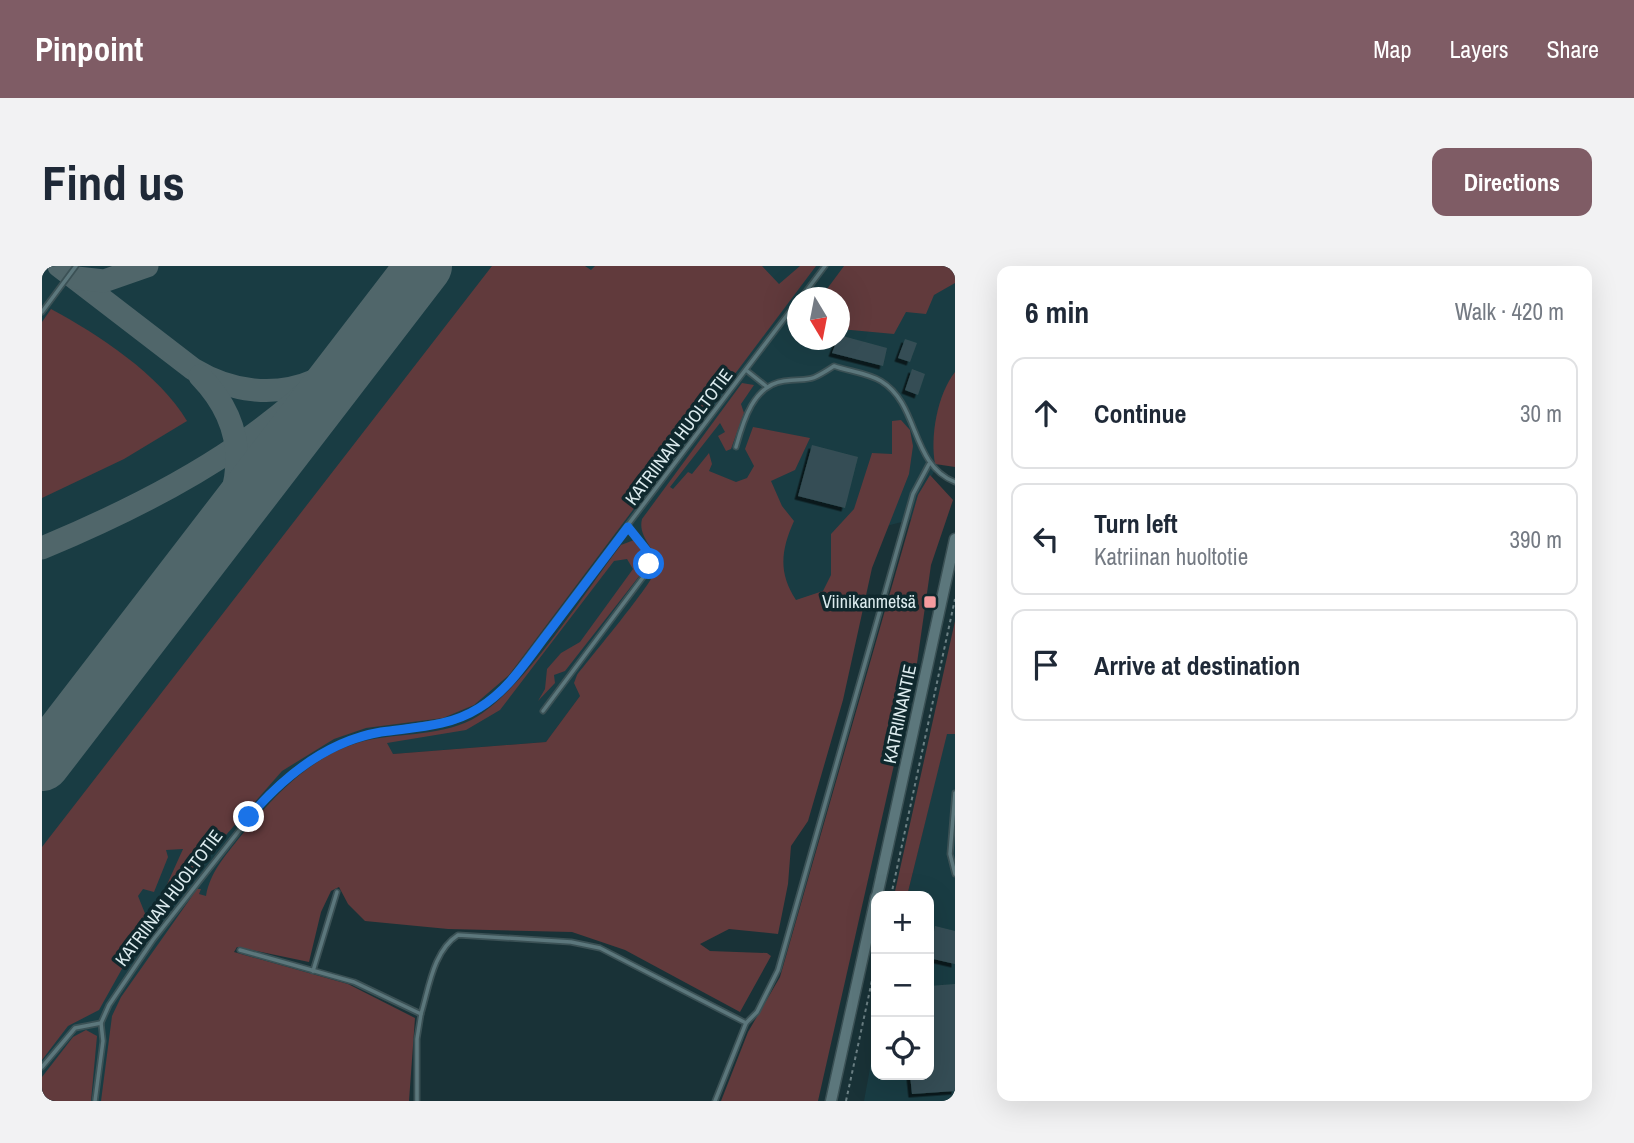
<!DOCTYPE html>
<meta charset="utf-8">
<style>
body{margin:0;font-family:"Archivo Narrow",sans-serif;background:#f2f2f3;color:#1f2937}
.controls{position:absolute;right:21px;bottom:21px;display:grid;overflow:hidden;border-radius:14px;box-shadow:0 7px 28px #0002}
.controls button{width:63px;height:63px;display:grid;place-items:center;padding:0;border:0;border-bottom:2px solid #e0e1e3;background:#fff;color:#1f2937;font:35px sans-serif}
.compass{position:absolute;left:745px;top:21px;width:63px;height:63px;border-radius:50%;background:#fff;box-shadow:0 7px 28px #0002;rotate:170deg}
.stop{position:absolute;width:21px;height:21px;margin:-16px;border:5px solid #1a73e8;border-radius:50%;background:#fff}
.stop.end{background:#1a73e8;border-color:#fff;box-shadow:0 2px 7px #0008}
.list{margin:0;padding:0;list-style:none}
h2{display:flex;justify-content:space-between;align-items:center;height:91px;margin:0;padding:0 28px;font-size:30px}
h2 small{font-size:23px;font-weight:400;color:#747a83}
.list li{display:grid;grid-template-columns:46px 1fr auto;gap:21px;align-items:center;box-sizing:border-box;height:112px;margin:0 14px 14px;padding:0 14px;border:2px solid #e0e1e3;border-radius:14px}
.list b{display:block;font-size:26px;white-space:nowrap}
.list p{margin:0;font-size:23px;white-space:nowrap;color:#747a83}
.list em{font-size:23px;font-style:normal;color:#747a83}
.icon{flex:none;width:38px;height:38px;fill:none;stroke:currentColor;stroke-width:2;stroke-linecap:round;stroke-linejoin:round}
.map{position:relative;flex:none;width:913px;height:835px;overflow:hidden;border-radius:14px}
header{display:flex;align-items:center;gap:42px;box-sizing:border-box;height:98px;padding:0 35px;background:#7f5c65;color:#fff}
header strong{font-size:33px}
nav{display:flex;gap:38px;margin-inline-start:auto;font-size:24px}
.intro{display:flex;align-items:center;justify-content:space-between;box-sizing:border-box;height:168px;padding:0 42px}
h1{margin:0;font-size:49px}
.button{padding:18px 32px;border-radius:14px;background:#7f5c65;color:#fff;font-size:24px;font-weight:700}
main{display:flex;gap:42px;padding:0 42px}
aside{flex:1;background:#fff;border-radius:14px;box-shadow:0 7px 28px #0002}
.map>svg:first-child{display:block}
.built{fill:#193c43}
.green{fill:#613a3c}
.lines{fill:none;stroke-linecap:round;stroke-linejoin:round}
.taxiway{stroke:#50666a;stroke-width:23}
.runway{stroke:#50666a;stroke-width:56}
.building{fill:#354e54;filter:url(#shadow)}
.lane-casing{stroke:#3b5155;stroke-width:7}
.secondary-casing{stroke:#3b5155;stroke-width:13}
.path{stroke:#6c8185;stroke-width:2;stroke-dasharray:3.5 3.5;stroke-linecap:butt}
.lane{stroke:#5c777c;stroke-width:3.5}
.secondary{stroke:#5c777c;stroke-width:10}
.route{stroke:#1a73e8;stroke-width:9}
.poi-dot{fill:#f59b9e;stroke:#0f282d;stroke-width:2.5}
.labels{text-anchor:middle;stroke-width:7;stroke-linejoin:round;paint-order:stroke}
.street-label{font-size:18px;fill:#ddecef;stroke:#0f282d}
.poi-label{font-size:18px;fill:#ddecef;stroke:#0f282d;text-anchor:end}
</style>
<header>
<strong>Pinpoint</strong>
<nav><a>Map</a><a>Layers</a><a>Share</a></nav>
</header>
<div class="intro"><h1>Find us</h1><a class="button">Directions</a></div>
<main>
<div class="map">
<svg width="913" height="835" viewBox="0 0 913 835">
<defs>
<filter id="shadow"><feDropShadow dx="-3.5" dy="3.5" stdDeviation="0" flood-color="#0009"/></filter>
</defs>
<rect width="100%" height="100%" fill="#193237"/>
<g class="built">
<polygon points="0,0 813,0 792,31 755,32 755,74 797,74 798,60 865,40 913,16 913,145 901,190 878,230 871,253 814,268 791,330 744,351 637,298 504,476 351,488 74,824 72,835 0,835"/>
<polygon points="913,432 913,835 822,835 834,770 834,809 887,809 887,630 865,630"/>
</g>
<g class="green">
<polygon points="450,0 543,0 549,4 553,0 720,0 737,18 758,0 774,0 467,409 432,439 401,452 324,462 292,473 240,505 163,593 126,646 121,644 118,634 141,583 124,584 126,591 112,626 101,623 96,630 104,650 112,648 117,658 81,701 57,744 26,760 0,794 0,581"/>
<polygon points="802,0 913,0 913,17 892,29 884,48 864,46 852,68 798,63 797,32 779,31"/>
<path d="M 9,43 C 57,69 117,108 145,155 L 82,193 L 0,232 L 0,56 Z"/>
<path d="M 913,106 L 913,201 L 893,198 C 888,171 895,129 913,106 Z"/>
<path d="M 700,117 L 712,119 L 699,138 L 702,147 L 689,183 L 684,185 L 676,170 L 683,166 L 678,157 L 628,221 L 631,223 L 646,206 L 650,208 L 667,187 L 670,198 L 667,205 L 694,216 L 705,212 L 712,200 L 703,183 L 711,161 L 768,172 L 753,204 L 729,215 L 740,240 L 752,255 C 739,284 736,307 754,334 L 781,325 L 789,309 L 789,268 L 812,243 L 830,187 L 850,188 L 850,155 L 859,154 L 868,164 L 871,180 L 867,208 L 830,302 L 801,434 L 766,555 L 749,580 L 746,618 L 736,668 L 687,663 L 658,678 L 668,685 L 725,687 L 729,690 L 698,746 L 583,684 L 530,666 L 406,663 L 323,655 L 306,638 L 297,621 L 289,625 L 279,646 L 267,696 L 195,681 L 192,686 L 306,718 L 373,752 L 367,835 L 59,835 L 70,750 L 79,731 L 155,623 L 159,623 L 157,628 L 164,630 C 168,606 184,589 198,571 C 232,530 269,489 322,475 C 359,466 403,471 436,450 C 484,420 542,327 579,279 L 592,274 L 604,291 L 602,304 L 523,405 L 512,409 L 513,417 L 496,435 L 503,423 L 505,403 L 519,387 L 538,376 L 591,303 L 585,293 L 572,295 L 458,444 L 424,464 L 345,477 L 351,488 L 504,476 L 538,430 L 532,417 L 535,409 C 547,393 612,316 614,303 C 617,283 595,273 600,253 Z"/>
<polygon points="888,209 911,234 889,299 875,397 776,835 679,835 706,766 738,711 876,229"/>
<polygon points="913,355 913,468 905,468 865,630 852,630"/>
<polygon points="44,764 55,770 49,835 0,835 0,811 31,771"/>
</g>
<g class="lines">
<g class="taxiway">
<path d="M 17,0 L 151,103 C 189,126 233,132 274,114"/>
<polyline points="35,12 62,15 105,0"/>
<path d="M 0,282 C 151,219 251,157 358,30"/>
<path d="M 158,292 C 200,232 214,168 158,110"/>
</g>
<polyline class="runway" points="0,497 382,0"/>
</g>
<g class="building">
<polygon points="797,69 845,82 841,100 790,87"/>
<polygon points="863,73 875,77 868,96 856,92"/>
<polygon points="870,103 883,108 876,129 863,124"/>
<polygon points="770,179 816,191 803,242 756,230"/>
<polygon points="893,660 913,665 913,698 887,692"/>
<polygon points="913,718 913,825 870,828 868,809 887,809 887,720"/>
</g>
<g class="lines">
<defs>
<g id="lane">
<polyline points="759,32 783,0"/>
<polyline points="0,46 34,0"/>
<polyline points="704,104 724,120"/>
<path d="M 694,181 C 701,156 711,119 742,115 C 770,112 766,117 792,100 C 806,105 826,107 839,115 C 878,139 868,198 913,216"/>
<polyline points="501,445 605,306 606,287 586,261"/>
<polyline points="913,527 908,588 913,608"/>
<path d="M 198,684 L 312,716 L 379,748 C 387,722 391,685 416,669 L 529,676 L 558,682 L 704,757 L 715,746 L 736,704 L 871,228 L 887,198"/>
<polyline points="271,705 295,626"/>
<polyline points="0,801 33,762 59,757"/>
<polyline points="53,835 61,775 59,757 67,739 111,674 222,533 253,505 296,479 324,469 413,454 438,442 463,421 755,36"/>
<polyline points="375,835 375,773 379,748"/>
<polyline points="673,835 704,757"/>
</g>
<g id="secondary">
<polyline points="835,630 913,273"/>
<polyline points="789,835 834,631"/>
</g>
</defs>
<use href="#lane" class="lane-casing"/>
<use href="#secondary" class="secondary-casing"/>
<g class="path">
<polyline points="849,630 913,333"/>
<polyline points="804,835 834,696"/>
</g>
<use href="#lane" class="lane"/>
<use href="#secondary" class="secondary"/>
</g>
<g class="lines">
<path class="route" d="M 207,551 C 242,510 285,475 339,466 C 374,461 407,461 437,442 C 468,423 487,391 509,363 C 535,329 560,295 586,261 L 606,286 L 607,298"/>
</g>
<rect class="poi-dot" x="881" y="329" width="14" height="14" rx="3.5"/>
<g class="labels">
<g class="street-label">
<text transform="translate(637 171) rotate(-53)" y="6">KATRIINAN HUOLTOTIE</text>
<text transform="translate(858 448) rotate(-78)" y="6">KATRIINANTIE</text>
<text transform="translate(127 632) rotate(-53)" y="6">KATRIINAN HUOLTOTIE</text>
</g>
<g class="poi-label">
<text x="874" y="342">Viinikanmetsä</text>
</g>
</g>
</svg>
<div class="controls">
<button>+</button>
<button>−</button>
<button><svg class="icon" aria-label="locate" viewBox="0 0 24 24"><circle cx="12" cy="12" r="6"/><path d="M12 2v4M12 18v4M2 12h4M18 12h4"/></svg></button>
</div>
<svg class="compass" viewBox="-18 -18 36 36"><path d="M0-13l5 13h-10z" fill="#e53935"/><path d="M0 13l5-13h-10z" fill="#747a83"/></svg>
<div class="stop" style="left:607px;top:298px"></div>
<div class="stop end" style="left:207px;top:551px"></div>
</div>
<aside>
<h2>6 min<small>Walk · 420 m</small></h2>
<ul class="list">
<li><svg class="icon" aria-label="ahead" viewBox="0 0 24 24"><path d="M12 20V5M6 11l6-6 6 6"/></svg><div><b>Continue</b></div><em>30 m</em></li>
<li><svg class="icon" aria-label="left" viewBox="0 0 24 24"><path d="M17 20v-9H6M10 6l-5 5 5 5"/></svg><div><b>Turn left</b><p>Katriinan huoltotie</p></div><em>390 m</em></li>
<li><svg class="icon" aria-label="arrive" viewBox="0 0 24 24"><path d="M6 21V4h12l-3 4 3 4H6"/></svg><div><b>Arrive at destination</b></div></li>
</ul>
</aside>
</main>
